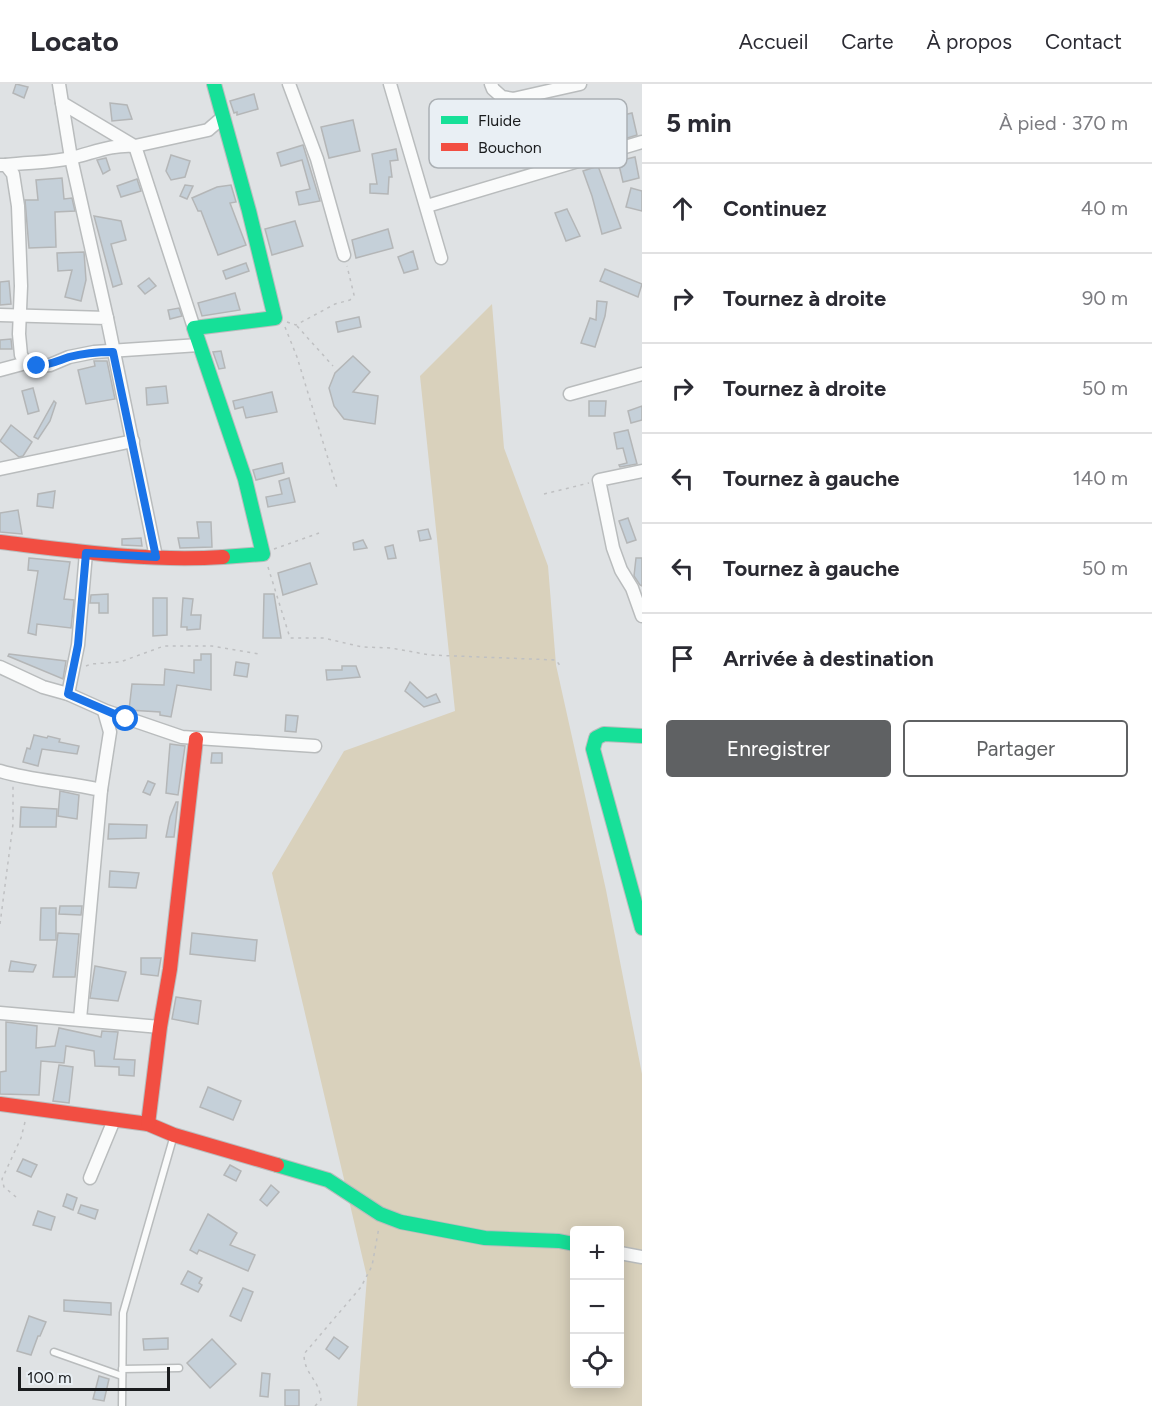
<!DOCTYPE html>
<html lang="fr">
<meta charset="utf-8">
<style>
body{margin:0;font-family:Figtree,sans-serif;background:#f7f7f7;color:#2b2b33}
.controls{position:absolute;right:18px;bottom:18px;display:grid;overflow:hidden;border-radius:6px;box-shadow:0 3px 15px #0003}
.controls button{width:54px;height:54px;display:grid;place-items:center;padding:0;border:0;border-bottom:2px solid #e1e1e2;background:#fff;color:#2b2b33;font:30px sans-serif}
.scale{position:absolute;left:18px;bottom:15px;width:152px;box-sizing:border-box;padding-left:6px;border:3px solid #1a1c1e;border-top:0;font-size:16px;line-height:21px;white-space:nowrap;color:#1a1c1e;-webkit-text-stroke:4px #e9eff4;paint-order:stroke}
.stop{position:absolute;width:18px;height:18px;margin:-14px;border:4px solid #1a73e8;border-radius:50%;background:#fff}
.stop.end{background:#1a73e8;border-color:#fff;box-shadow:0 2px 6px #0008}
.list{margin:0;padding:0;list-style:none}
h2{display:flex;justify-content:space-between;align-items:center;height:78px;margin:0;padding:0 24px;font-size:26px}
h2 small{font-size:20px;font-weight:400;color:#7c7c81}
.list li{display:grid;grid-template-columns:39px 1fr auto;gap:18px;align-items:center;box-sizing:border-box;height:90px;padding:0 24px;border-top:2px solid #e1e1e2}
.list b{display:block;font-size:22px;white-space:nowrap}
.list em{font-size:20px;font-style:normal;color:#7c7c81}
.actions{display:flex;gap:12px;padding:18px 24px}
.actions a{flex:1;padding:14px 0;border:2px solid #5f6163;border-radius:6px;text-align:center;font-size:21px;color:#5f6163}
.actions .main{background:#5f6163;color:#fff}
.icon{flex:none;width:33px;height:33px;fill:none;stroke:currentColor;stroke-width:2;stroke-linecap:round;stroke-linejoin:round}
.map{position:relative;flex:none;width:642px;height:1322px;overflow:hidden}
header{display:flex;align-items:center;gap:36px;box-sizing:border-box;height:84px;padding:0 30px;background:#fff;border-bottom:2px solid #e1e1e2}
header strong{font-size:28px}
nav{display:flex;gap:33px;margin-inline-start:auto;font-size:21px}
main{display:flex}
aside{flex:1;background:#fff}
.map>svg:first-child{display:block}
.green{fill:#d9d1bc;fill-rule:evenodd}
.building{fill:#c5d0d9;stroke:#b4b6b7;stroke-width:1.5}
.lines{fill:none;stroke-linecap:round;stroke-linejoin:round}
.lane-casing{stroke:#b9bcbd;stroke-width:9}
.street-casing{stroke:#b9bcbd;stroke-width:15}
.fast-casing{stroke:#b9bcbd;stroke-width:16}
.jam-casing{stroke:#b9bcbd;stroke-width:16}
.path{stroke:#bfc0c2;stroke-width:1.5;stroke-dasharray:3 4.5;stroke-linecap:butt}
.lane{stroke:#fafbfb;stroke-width:6}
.street{stroke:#fafbfb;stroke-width:12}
.fast{stroke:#16e098;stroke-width:14}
.jam{stroke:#f24e42;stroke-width:14}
.route{stroke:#1a73e8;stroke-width:8}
.key{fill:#e9eff4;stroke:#abb0b4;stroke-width:1.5}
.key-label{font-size:16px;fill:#1a1c1e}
</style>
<header>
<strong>Locato</strong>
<nav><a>Accueil</a><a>Carte</a><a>À propos</a><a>Contact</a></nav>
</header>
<main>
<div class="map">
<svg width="642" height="1322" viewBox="0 0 642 1322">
<rect width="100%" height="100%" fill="#dfe2e4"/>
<path class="green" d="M 492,220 L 504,364 L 548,482 L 556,581 L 606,806 L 642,990 L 642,1322 L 357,1322 L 367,1193 L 272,789 L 344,667 L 455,627 L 420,292 ZM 574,1146 L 620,1146 L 620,1300 L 574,1300 Z"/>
<g class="building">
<polygon points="16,0 28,3 24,14 13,9"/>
<polygon points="254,10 258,25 237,31 237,28 234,29 230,17"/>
<polygon points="110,19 127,21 132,35 112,37"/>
<polygon points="632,29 637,51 621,56 615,33"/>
<polygon points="353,36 360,67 329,74 321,43"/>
<polygon points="303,61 320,117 299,121 296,108 310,105 302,76 281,82 277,69"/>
<polygon points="396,65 398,76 390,77 392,93 389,93 388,110 370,109 370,100 377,100 372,70"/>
<polygon points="171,71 190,77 185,93 171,96 166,87"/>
<polygon points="635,73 639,94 623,98 618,77"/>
<polygon points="106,74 110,86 103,90 97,76"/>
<polygon points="598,82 621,144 602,150 592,112 583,87"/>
<polygon points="62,94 64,115 72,114 75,127 55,128 56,163 29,164 25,116 38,116 36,96"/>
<polygon points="137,95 141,107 121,113 117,102"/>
<polygon points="185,101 193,102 187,115 180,112"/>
<polygon points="231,101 236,118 230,119 246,161 218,171 201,127 198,127 192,114 217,103"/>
<polygon points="631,104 642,107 642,127 626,123"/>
<polygon points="567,125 580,152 566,157 555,129"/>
<polygon points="94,132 121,137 126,156 111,160 122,200 113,203"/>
<polygon points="295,137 303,162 272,171 265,145"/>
<polygon points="388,145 393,164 356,174 352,156"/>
<polygon points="413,167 418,185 404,189 398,173"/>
<polygon points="84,168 86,196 81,217 65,213 72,186 58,187 57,169"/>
<polygon points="246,179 249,187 226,195 223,187"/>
<polygon points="605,185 642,200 638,213 600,197"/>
<polygon points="149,194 156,202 145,210 138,202"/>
<polygon points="9,197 11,220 0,221 0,198"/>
<polygon points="235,209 240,226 202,232 198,219"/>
<polygon points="597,217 607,218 605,232 595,263 581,259 590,234 596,236"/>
<polygon points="179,224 182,232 170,235 168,226"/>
<polygon points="359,233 361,243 338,248 336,238"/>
<polygon points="11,255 12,265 0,265 0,256"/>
<polygon points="221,267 225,284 219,285 213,268"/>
<polygon points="353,272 370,288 353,308 378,312 375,340 344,335 334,322 329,304 335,289"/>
<polygon points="94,277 107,277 115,315 86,320 78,286 95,282"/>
<polygon points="166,302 168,319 147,321 146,304"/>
<polygon points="33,304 39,327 28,330 22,307"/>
<polygon points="272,308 277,328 246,334 243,323 235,325 233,317"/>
<polygon points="54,317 56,319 50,337 38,355 34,353"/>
<polygon points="589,317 606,317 605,332 589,332"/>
<polygon points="642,322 642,336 631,339 628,327"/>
<polygon points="11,341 32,358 23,372 19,373 0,357"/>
<polygon points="628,346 637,380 620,383 619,381 627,379 623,364 617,365 614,349"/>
<polygon points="282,379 284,389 256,396 253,386"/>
<polygon points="289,394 295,418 268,423 266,413 282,410 279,397"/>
<polygon points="55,407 53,424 37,422 38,410"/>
<polygon points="18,426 22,450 0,448 0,429"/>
<polygon points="628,434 636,456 627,459 619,437"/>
<polygon points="197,438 211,438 212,463 180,464 178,454 199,454"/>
<polygon points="428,445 431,455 420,457 418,447"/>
<polygon points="141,454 142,462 122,461 122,455"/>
<polygon points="363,456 367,464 354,466 353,459"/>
<polygon points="393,461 396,474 388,475 385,463"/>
<polygon points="29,474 70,478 64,515 74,516 71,544 37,540 36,551 28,549 38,487 28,486"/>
<polygon points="636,474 642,474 642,502 640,501 634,492"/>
<polygon points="310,479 317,500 283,511 278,489"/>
<polygon points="108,510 108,529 99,529 99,519 90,519 91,511"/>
<polygon points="264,510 274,510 281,554 263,554"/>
<polygon points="153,514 167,514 167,551 153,552"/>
<polygon points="183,514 193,515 191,531 201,531 200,545 187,546 187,543 181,543"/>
<polygon points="9,570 66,577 63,595 8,572"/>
<polygon points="201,570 211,570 211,606 177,601 171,633 160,631 160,628 129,626 132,600 164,601 165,585 194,589 194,576 201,576"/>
<polygon points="236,578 249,580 247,593 234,591"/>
<polygon points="342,582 356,582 360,593 327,596 326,586 342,586"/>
<polygon points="410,598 427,614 436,610 440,618 424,623 405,607"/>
<polygon points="286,631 298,632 296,648 285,647"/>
<polygon points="34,651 47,654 48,652 60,655 59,658 79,662 77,670 42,665 38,682 23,678 27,664 30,665"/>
<polygon points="170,660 185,662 178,711 166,709"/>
<polygon points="212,669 222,669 222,679 211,679"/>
<polygon points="148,697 155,700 150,711 143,708"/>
<polygon points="60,707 79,711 77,735 58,732"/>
<polygon points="176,718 178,718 174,753 166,753 170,733"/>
<polygon points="21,723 57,725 56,743 20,743"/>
<polygon points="109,740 147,741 146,754 108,755"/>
<polygon points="110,787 139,789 136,804 109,803"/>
<polygon points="60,822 82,822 81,831 59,830"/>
<polygon points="41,824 56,824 56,856 40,856"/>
<polygon points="58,849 79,850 75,893 53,893"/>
<polygon points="192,849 257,856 255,877 190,870"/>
<polygon points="141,874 161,874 158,892 141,890"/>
<polygon points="11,877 36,881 33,888 9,887"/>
<polygon points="95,882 126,888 118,917 90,914"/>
<polygon points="176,913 201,917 198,940 172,935"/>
<polygon points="6,938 37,942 36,964 55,962 59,944 101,953 102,947 118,948 114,975 135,976 134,992 119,991 119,983 95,982 94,967 66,962 64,979 41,977 39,1011 0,1010 0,988 6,987"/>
<polygon points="59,981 73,983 69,1019 53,1017"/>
<polygon points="208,1003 241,1017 233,1036 200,1023"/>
<polygon points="23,1075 37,1081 31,1093 17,1087"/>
<polygon points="230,1081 241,1087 236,1097 224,1091"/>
<polygon points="271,1101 279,1108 267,1122 260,1116"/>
<polygon points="67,1110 77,1114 73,1126 63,1122"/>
<polygon points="81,1121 98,1126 95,1135 78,1129"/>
<polygon points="38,1127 55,1133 51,1146 33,1141"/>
<polygon points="208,1130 237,1149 230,1161 255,1171 248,1187 199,1166 197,1170 190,1166"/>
<polygon points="188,1187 202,1194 199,1199 202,1201 198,1208 181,1200"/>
<polygon points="243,1204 253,1208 241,1237 230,1232"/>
<polygon points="64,1216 111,1219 111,1231 64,1227"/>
<polygon points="29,1232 46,1238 40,1252 38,1252 31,1271 17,1267"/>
<polygon points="334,1253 348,1263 339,1275 326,1265"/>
<polygon points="168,1254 168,1265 144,1266 143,1255"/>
<polygon points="212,1255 236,1280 210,1304 187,1279"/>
<polygon points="262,1289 270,1290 268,1313 260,1312"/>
<polygon points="99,1292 109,1295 104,1317 93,1315"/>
<rect x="285" y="1306" width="14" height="16"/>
</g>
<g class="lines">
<defs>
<g id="lane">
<polyline points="54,1268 122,1292"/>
<polyline points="122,1285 179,1284"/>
<polyline points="122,1322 123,1229 174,1051"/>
</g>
<g id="street">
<polyline points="59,0 62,19 134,62"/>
<polyline points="289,0 317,75 344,171"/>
<polyline points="390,0 441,174"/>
<polyline points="491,0 493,5 502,13 513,15 580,0"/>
<polyline points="62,19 71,74 107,234"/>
<polyline points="0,81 6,81 13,90 18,122 21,202 19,250 21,271 26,279"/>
<path d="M 6,81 C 28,78 50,79 71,74 C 93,69 112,60 135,62"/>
<polyline points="427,122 642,58"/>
<polyline points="0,231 107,234 156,473"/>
<polyline points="194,244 135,62 208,46 223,33"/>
<polyline points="0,286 26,279 37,282 50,281 69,273 94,268 199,261"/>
<polyline points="570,310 642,290"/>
<polyline points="0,385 133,357"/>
<polyline points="642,387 599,396 613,464 621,486 632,504 642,532"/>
<polyline points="0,583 43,603 68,610 106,627 182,653 315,662"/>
<polyline points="68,610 78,561 86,469"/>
<path d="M 0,687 C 33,697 67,698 101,706 L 80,935"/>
<polyline points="101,706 110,648 104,627"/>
<polyline points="0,929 160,943"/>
<polyline points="90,1094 114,1036"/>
<polyline points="620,1169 642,1173"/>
</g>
<g id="fast">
<polyline points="214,0 249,127 275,234 194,244 245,395 263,470 223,473"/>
<polyline points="642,652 604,650 596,654 593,665 642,844"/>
<polyline points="277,1081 328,1096 380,1130 401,1138 485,1154 559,1157 574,1160"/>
</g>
<g id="jam">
<path d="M 0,458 C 74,467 148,478 223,473"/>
<polyline points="0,1020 148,1040 174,1051 277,1081"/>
<polyline points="148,1040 160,943 170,885 196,655"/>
</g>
</defs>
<use href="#lane" class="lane-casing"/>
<use href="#street" class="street-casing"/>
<use href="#fast" class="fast-casing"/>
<use href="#jam" class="jam-casing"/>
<g class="path">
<polyline points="287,238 296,241 335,220 350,216 354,211 347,182"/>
<polyline points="297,242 333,282"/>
<polyline points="285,243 297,273 337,404"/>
<polyline points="544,410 589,399"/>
<polyline points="274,465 319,449"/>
<polyline points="268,483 290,554 324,554 362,563 391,564 430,571 556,576 561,583"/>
<polyline points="86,582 91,580 120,578 164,562 212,562 259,570"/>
<polyline points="0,840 13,740 13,701"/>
<polyline points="16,1113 4,1103 2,1095 21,1054 25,1038"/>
<path d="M 315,1322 L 321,1316 C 319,1294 304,1291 304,1270 L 361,1203 L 372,1182 L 379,1143"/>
</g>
<use href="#lane" class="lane"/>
<use href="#street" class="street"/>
<use href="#fast" class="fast"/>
<use href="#jam" class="jam"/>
</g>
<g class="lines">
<path class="route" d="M 37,282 C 49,281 57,277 69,273 C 84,269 98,268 113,268 L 156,473 L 86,469 L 78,561 L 68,610 L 126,635"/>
</g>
<rect x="429" y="15" width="198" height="69" rx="9" class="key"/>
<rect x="441" y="32" width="27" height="8" fill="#16e098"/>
<rect x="441" y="59" width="27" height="8" fill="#f24e42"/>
<g class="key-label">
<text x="478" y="42">Fluide</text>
<text x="478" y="69">Bouchon</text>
</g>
</svg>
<div class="controls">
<button>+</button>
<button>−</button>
<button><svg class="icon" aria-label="locate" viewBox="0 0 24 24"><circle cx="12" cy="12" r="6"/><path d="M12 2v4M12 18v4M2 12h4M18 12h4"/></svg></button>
</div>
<div class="scale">100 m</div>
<div class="stop" style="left:126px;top:635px"></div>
<div class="stop end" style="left:37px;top:282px"></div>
</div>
<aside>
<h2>5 min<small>À pied · 370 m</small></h2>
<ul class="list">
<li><svg class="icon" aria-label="ahead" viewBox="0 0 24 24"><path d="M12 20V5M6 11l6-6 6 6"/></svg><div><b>Continuez</b></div><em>40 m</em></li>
<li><svg class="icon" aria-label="right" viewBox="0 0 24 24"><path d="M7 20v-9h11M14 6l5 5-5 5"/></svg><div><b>Tournez à droite</b></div><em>90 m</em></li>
<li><svg class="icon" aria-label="right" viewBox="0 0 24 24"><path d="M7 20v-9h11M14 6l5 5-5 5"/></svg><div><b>Tournez à droite</b></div><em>50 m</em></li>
<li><svg class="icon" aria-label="left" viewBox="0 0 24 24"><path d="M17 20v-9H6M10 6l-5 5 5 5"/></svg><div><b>Tournez à gauche</b></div><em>140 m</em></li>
<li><svg class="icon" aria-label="left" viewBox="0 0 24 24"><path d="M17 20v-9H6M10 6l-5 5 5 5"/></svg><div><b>Tournez à gauche</b></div><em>50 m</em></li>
<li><svg class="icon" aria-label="arrive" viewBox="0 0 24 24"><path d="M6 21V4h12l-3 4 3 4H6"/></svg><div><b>Arrivée à destination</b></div></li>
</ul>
<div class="actions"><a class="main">Enregistrer</a><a>Partager</a></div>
</aside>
</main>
